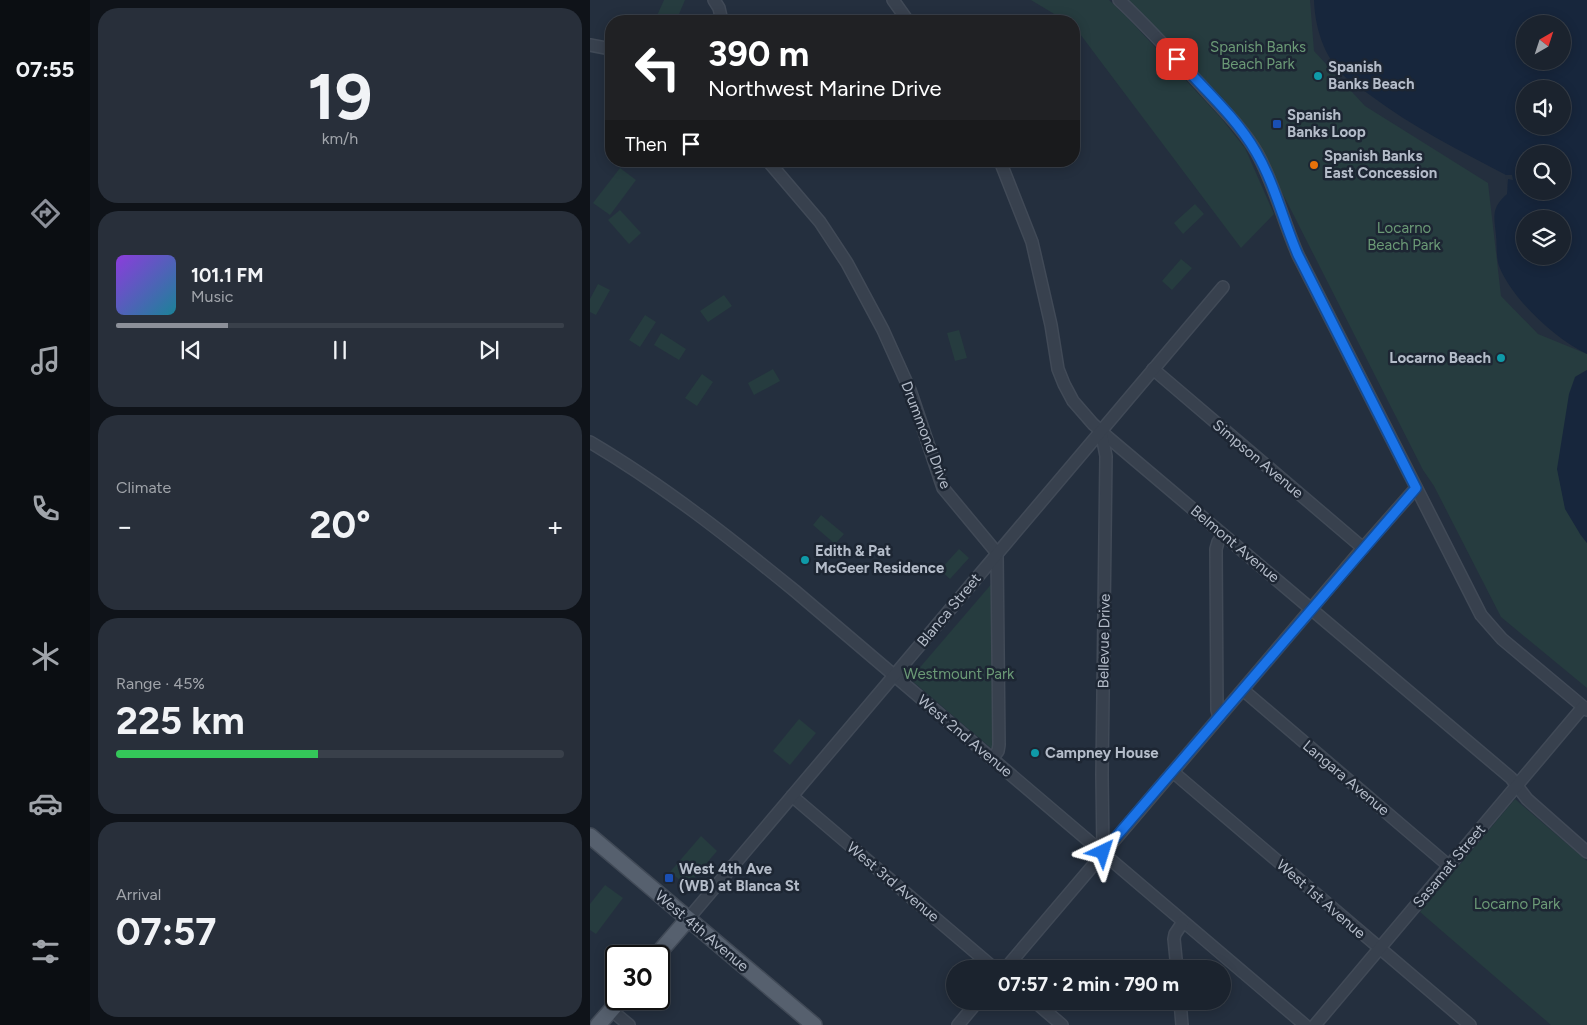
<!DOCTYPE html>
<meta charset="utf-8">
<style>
:root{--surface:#1b232e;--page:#282f3a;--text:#f1f3f6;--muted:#a0a4aa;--line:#39404a;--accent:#8c9099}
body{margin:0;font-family:Figtree,sans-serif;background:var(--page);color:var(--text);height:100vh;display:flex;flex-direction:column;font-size:19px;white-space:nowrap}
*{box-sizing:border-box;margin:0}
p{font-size:16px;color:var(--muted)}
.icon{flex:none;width:28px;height:28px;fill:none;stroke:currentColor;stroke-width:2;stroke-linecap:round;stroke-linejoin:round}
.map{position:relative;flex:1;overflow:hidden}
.side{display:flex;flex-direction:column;gap:8px;padding:8px;background:#0f1319;width:500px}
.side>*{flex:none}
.guide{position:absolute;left:15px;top:15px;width:475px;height:152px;border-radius:20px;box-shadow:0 2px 12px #0003,0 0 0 1px var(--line);background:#202124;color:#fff;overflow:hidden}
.needle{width:32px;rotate:39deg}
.tools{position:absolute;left:926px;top:15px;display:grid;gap:10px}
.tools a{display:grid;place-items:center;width:55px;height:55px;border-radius:50%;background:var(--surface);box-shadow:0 2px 12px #0003,0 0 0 1px var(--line);font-size:25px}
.speed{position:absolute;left:15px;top:945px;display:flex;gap:10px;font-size:25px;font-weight:700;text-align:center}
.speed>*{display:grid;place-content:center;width:65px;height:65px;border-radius:50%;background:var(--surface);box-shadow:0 2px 12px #0003,0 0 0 1px var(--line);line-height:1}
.speed .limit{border:2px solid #111;border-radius:8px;background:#fff;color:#111}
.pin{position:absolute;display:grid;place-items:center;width:42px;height:42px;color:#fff;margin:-21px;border-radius:10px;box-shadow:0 2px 8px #0006}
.me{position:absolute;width:55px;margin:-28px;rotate:41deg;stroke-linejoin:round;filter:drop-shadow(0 0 4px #0008)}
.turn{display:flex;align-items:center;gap:18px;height:105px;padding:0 20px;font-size:22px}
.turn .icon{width:65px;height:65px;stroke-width:2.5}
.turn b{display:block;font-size:35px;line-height:42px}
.then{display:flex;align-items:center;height:48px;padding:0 20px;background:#0003;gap:10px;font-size:19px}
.big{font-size:38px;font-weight:700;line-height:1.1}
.side .tile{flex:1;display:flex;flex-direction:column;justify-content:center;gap:8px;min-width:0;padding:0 18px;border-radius:20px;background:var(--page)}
.side .dial{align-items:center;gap:0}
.dial b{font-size:65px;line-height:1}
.song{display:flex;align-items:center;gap:15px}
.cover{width:60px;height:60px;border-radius:8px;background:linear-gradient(135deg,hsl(270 70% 55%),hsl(190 70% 35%))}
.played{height:5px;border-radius:2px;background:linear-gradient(90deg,var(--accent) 25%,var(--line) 25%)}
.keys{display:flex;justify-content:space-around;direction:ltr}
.heat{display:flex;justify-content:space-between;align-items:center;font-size:28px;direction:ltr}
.charge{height:8px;border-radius:4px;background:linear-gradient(90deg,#34c759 45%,var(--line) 0)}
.trip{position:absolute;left:356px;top:960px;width:285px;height:50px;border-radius:25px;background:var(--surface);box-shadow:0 2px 12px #0003,0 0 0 1px var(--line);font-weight:700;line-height:50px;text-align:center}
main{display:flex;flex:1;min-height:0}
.tab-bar{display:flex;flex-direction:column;width:90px;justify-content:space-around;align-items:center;background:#0b0e12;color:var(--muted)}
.tab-bar .icon{width:35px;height:35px}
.tab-bar .on{color:var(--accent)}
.tab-bar b{font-size:22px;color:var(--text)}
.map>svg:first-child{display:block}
</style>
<main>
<nav class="tab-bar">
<b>07:55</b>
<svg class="icon on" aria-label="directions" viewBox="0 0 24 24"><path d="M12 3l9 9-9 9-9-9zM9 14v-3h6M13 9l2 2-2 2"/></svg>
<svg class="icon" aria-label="music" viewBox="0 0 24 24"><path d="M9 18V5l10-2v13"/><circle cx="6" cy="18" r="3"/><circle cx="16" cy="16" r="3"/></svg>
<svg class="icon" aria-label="phone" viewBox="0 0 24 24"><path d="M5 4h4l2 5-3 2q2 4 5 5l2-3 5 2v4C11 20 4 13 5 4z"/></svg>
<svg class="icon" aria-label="climate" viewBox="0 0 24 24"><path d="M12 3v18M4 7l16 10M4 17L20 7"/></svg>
<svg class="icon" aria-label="car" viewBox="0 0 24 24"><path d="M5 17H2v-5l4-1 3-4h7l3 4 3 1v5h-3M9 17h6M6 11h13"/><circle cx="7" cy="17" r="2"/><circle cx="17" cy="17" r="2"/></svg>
<svg class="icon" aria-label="filters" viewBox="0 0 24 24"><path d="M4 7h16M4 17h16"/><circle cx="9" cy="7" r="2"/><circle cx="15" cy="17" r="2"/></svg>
</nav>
<section class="side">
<div class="tile dial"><b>19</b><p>km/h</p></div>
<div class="tile">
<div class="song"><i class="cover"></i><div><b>101.1 FM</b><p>Music</p></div></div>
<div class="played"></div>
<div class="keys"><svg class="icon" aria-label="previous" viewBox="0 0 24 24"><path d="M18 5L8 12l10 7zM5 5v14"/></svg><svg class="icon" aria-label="pause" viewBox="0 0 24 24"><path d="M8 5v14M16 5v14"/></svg><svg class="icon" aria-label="next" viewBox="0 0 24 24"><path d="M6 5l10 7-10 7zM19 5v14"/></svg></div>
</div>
<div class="tile"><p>Climate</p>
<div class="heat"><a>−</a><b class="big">20°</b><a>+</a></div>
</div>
<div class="tile"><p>Range · 45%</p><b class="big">225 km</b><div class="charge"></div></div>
<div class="tile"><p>Arrival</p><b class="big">07:57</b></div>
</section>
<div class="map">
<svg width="997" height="1025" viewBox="0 0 997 1025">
<rect width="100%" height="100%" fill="#242f3e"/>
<g fill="#263c3f">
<polygon points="74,0 95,0 86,21 69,21 65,20"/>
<polygon points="441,0 519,0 537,17 631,118 655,148 684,214 651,248 484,26 484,21 476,21"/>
<polygon points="535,0 720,0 724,51 775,106 898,183 911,296 948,334 997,354 997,370 985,377 990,534 997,543 997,688 911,617 844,486 833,470 697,202 660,135"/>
<polygon points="30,168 46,180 20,215 3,203"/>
<polygon points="605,204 614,214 593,234 584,223"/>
<polygon points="30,210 51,233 39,244 18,220"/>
<polygon points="591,259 602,268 582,290 572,281"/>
<polygon points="8,284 20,290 6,315 0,312 0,299"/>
<polygon points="134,295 142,306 118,322 110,311"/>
<polygon points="55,315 66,322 50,347 39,340"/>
<polygon points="369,330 377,358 365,361 357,333"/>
<polygon points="71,333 96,349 89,360 64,345"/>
<polygon points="183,369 190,381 164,395 158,383"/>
<polygon points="112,374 123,382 107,406 95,398"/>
<polygon points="231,515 254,534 245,544 223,525"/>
<polygon points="369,549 379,558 360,579 350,570"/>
<polygon points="404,581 402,749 320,679"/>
<polygon points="209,719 226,733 200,765 183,751"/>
<polygon points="925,799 997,861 997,1025 961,1025 830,912"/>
<polygon points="111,836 127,851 97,886 80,872"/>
<polygon points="15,885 33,898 6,934 0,930 0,904"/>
</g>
<g fill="#17263c" fill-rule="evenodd">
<path d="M 724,0 L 997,0 L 997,354 C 965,339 922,299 909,266 C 906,257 907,244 906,235 C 904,216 901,208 917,194 L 918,179 L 923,180 L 922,175 L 916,175 C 869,150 822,127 780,95 C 771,88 760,82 752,74 C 733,54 725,27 724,0 ZM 935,24 L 972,24 L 972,61 L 935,61 ZM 935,89 L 972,89 L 972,126 L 935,126 ZM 935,154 L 972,154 L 972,191 L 935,191 ZM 935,219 L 972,219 L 972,256 L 935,256 Z"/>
<polygon points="997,370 997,543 990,534 975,509 967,469 979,394 985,377"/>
</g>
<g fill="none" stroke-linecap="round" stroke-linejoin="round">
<defs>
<g id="minor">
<polyline points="124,0 129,8 132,21"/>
<polyline points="303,0 318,21"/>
<path d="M 529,0 C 558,27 584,56 611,85 C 630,107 652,127 667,153 C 685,185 693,221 708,255 L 891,615 L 912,639 L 997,710"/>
<polyline points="0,45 21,49"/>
<polyline points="178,161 230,222 257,263 293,330 320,390 353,488 407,553 409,745 408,751 402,759"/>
<polyline points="410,161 442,242 461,325 468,369 474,384 483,401 503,424 520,439 921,778 937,799 997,852"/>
<polyline points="563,369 773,548"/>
<polyline points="511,431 516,456 512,775 513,852"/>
<path d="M 0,442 C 73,485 140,538 205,591 L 715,1025"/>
<polyline points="653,690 859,866"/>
<polyline points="629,717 627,710 626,549 628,542 633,535"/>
<polyline points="583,772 880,1025"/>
<polyline points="202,796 405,969"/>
<polyline points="98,919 633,287"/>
<polyline points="415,969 773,548 826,488"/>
<polyline points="587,969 584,939 585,934 593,922"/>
<polyline points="444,1001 472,1025"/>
<polyline points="590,1001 592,1025"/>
<polyline points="21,1010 39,1025"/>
<polyline points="368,1025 388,1001"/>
<polyline points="725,1025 993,707"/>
</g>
<g id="major">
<polyline points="0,836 224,1025"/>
<polyline points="66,956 98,919"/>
<polyline points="8,1025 31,999"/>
</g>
</defs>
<use href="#minor" stroke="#414a57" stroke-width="14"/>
<use href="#major" stroke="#414a57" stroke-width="18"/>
<use href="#minor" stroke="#38414e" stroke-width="11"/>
<use href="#major" stroke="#56606e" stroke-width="15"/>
</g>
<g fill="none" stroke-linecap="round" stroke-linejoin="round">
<defs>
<path id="route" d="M 513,852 L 826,488 L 708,255 C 693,221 685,184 666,152 C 646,117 614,89 587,59"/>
</defs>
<use href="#route" stroke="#114b97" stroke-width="12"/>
<use href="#route" stroke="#1a73e8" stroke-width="9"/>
</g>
<g fill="#0f9aa8" stroke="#1d2633" stroke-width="2">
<circle cx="728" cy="76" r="5"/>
<circle cx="911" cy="358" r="5"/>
<circle cx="215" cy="560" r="5"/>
<circle cx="445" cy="753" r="5"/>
</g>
<g fill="#1a4fb4" stroke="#1d2633" stroke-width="2">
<rect x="682" y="119" width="10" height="10" rx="2.5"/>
<rect x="74" y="873" width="10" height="10" rx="2.5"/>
</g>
<circle fill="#e8710a" stroke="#1d2633" stroke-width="2" cx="724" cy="165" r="5"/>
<g text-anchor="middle" stroke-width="5" stroke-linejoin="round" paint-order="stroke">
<g font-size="15" fill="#6b9a76" stroke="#1d2633">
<text x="668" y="52">Spanish Banks<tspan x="668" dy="17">Beach Park</tspan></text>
<text x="814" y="233">Locarno<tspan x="814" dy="17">Beach Park</tspan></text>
<text x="369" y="679">Westmount Park</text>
<text x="927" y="909">Locarno Park</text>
</g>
<g font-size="15" font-weight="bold" fill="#b4bcc9" stroke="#1d2633" text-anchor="start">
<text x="738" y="72">Spanish<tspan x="738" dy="17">Banks Beach</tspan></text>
<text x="697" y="120">Spanish<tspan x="697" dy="17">Banks Loop</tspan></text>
<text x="734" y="161">Spanish Banks<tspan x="734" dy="17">East Concession</tspan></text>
<text x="901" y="363" text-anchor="end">Locarno Beach</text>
<text x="225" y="556">Edith &amp; Pat<tspan x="225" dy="17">McGeer Residence</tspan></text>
<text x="455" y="758">Campney House</text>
<text x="89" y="874">West 4th Ave<tspan x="89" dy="17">(WB) at Blanca St</tspan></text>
</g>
<g font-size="15" fill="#b4bcc9" stroke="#1d2633">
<text transform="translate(336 435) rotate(69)" y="5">Drummond Drive</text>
<text transform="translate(668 459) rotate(40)" y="5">Simpson Avenue</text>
<text transform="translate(645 544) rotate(40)" y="5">Belmont Avenue</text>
<text transform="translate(359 610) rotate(-50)" y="5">Blanca Street</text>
<text transform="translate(514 641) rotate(-89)" y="5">Bellevue Drive</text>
<text transform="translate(375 736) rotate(40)" y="5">West 2nd Avenue</text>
<text transform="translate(756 778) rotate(40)" y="5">Langara Avenue</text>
<text transform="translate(859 866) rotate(-50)" y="5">Sasamat Street</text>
<text transform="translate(303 882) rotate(40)" y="5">West 3rd Avenue</text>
<text transform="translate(731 899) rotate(41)" y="5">West 1st Avenue</text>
<text transform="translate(112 931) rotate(40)" y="5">West 4th Avenue</text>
</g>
</g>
</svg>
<div class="tools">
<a><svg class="needle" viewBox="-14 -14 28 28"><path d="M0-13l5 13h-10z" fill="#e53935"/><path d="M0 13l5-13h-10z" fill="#a0a4aa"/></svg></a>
<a><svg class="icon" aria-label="sound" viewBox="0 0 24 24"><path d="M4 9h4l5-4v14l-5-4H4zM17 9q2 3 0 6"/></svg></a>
<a><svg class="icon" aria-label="search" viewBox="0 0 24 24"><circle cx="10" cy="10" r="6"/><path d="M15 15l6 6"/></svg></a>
<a><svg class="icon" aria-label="layers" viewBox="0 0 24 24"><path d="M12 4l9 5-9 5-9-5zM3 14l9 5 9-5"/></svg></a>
</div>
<div class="speed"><div class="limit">30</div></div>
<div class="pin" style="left:587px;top:59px;background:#d93025"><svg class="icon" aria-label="arrive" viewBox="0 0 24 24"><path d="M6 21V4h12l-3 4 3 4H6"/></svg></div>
<svg class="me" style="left:513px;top:852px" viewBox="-20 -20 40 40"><path d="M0-17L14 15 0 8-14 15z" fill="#1a73e8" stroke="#fff" stroke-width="4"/></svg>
<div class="trip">07:57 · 2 min · 790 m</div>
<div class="guide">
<div class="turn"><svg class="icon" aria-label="left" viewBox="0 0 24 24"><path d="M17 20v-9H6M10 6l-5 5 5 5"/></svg><div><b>390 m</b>Northwest Marine Drive</div></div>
<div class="then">Then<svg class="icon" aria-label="arrive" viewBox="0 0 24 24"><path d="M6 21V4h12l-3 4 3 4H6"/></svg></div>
</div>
</div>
</main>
